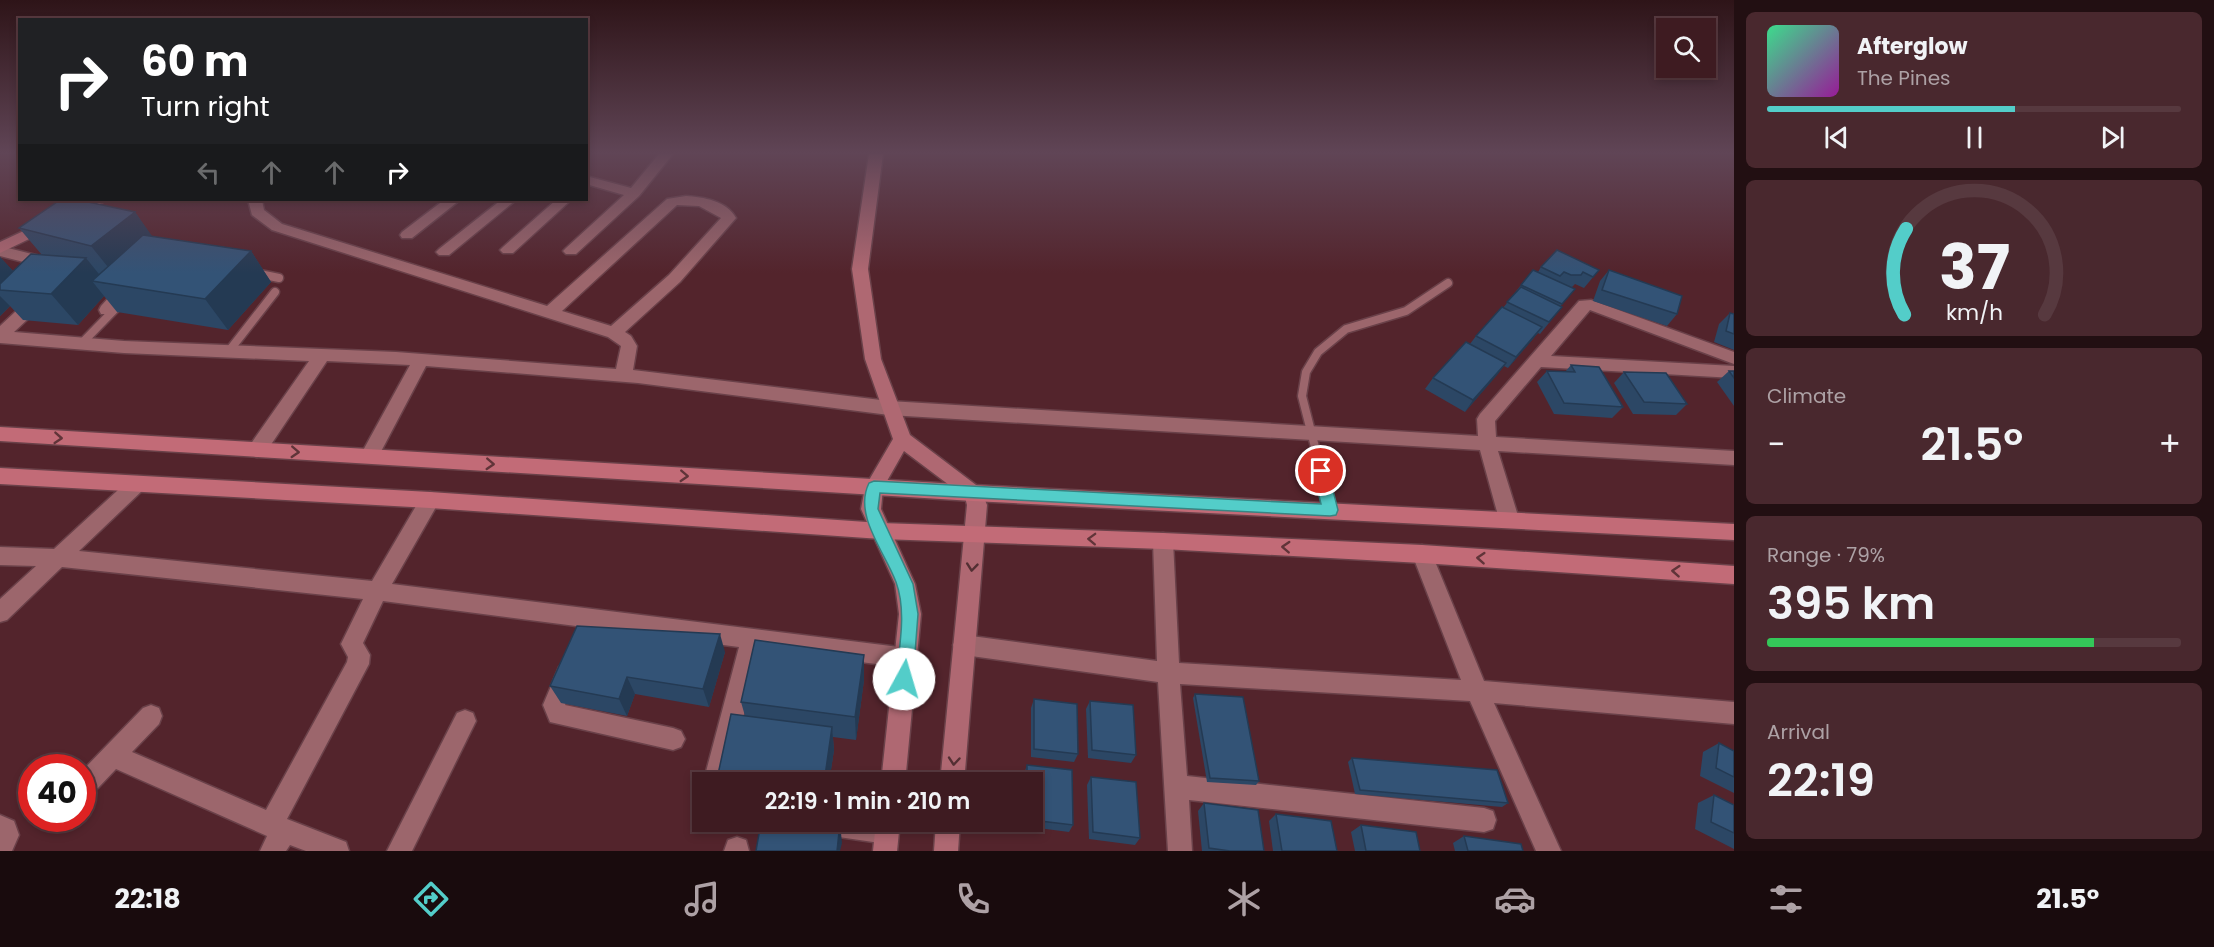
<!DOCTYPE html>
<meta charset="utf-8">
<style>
:root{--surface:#3e1b21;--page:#49282e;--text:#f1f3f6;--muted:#ada1a5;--line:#57393f;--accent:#53cdc9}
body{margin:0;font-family:Poppins,sans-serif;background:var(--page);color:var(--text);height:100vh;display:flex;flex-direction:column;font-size:22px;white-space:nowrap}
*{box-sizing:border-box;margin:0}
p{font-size:20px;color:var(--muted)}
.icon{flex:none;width:33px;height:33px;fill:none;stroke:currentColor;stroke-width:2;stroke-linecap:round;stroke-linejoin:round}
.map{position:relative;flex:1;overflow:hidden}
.sheet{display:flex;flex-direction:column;gap:12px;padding:12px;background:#220f12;width:480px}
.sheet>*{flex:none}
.guide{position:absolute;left:18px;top:18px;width:570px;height:183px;border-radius:0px;box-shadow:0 3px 9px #0003,0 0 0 2px var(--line);background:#202124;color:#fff;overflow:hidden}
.controls{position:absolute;left:1656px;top:18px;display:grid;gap:12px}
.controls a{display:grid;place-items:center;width:60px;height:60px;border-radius:0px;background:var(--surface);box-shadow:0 3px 9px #0003,0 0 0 2px var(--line);font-size:30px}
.speed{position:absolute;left:18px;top:754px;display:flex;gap:12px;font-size:30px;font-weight:700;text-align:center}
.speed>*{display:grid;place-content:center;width:78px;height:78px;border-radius:50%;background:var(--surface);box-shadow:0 3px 9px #0003,0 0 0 2px var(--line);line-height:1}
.speed .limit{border:9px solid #d22;background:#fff;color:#111}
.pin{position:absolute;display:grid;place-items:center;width:51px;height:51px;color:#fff;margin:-26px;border:3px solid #fff;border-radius:50%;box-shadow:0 2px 6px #0007}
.me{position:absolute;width:66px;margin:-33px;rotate:6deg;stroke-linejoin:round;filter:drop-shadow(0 0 4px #0008)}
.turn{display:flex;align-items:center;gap:21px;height:126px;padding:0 24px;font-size:27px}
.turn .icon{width:78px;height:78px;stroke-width:2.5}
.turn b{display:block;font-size:42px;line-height:51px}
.lanes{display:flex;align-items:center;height:57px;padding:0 24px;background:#0003;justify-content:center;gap:30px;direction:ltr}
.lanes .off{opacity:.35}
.big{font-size:45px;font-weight:600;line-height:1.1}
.sheet .widget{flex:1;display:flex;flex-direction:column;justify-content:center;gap:9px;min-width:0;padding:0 21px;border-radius:9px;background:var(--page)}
.sheet .dial{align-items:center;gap:0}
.dial svg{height:156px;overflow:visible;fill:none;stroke:var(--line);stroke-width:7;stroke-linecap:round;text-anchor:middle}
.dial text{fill:var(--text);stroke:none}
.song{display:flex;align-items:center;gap:18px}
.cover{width:72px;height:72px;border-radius:9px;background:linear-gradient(135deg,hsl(150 70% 55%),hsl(300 70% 35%))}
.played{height:6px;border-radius:3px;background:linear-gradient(90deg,var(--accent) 60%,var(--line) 60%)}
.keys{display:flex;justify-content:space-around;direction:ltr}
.heat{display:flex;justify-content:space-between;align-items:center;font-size:33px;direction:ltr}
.charge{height:9px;border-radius:4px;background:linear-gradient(90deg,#34c759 79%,var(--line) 0)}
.trip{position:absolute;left:692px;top:772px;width:351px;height:60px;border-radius:0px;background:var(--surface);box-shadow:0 3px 9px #0003,0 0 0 2px var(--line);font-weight:600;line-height:60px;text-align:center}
.menu{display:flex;height:96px;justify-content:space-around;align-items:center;background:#190b0d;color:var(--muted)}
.menu .icon{width:42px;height:42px}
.menu .selected{color:var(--accent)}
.menu b{font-size:27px;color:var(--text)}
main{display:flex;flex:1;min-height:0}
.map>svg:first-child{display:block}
</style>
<main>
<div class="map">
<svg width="1734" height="851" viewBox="0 0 1734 851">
<rect width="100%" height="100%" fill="#53242c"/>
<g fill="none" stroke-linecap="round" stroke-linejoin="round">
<defs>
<g id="lane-far1">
<polyline points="255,273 279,278"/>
<polyline points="81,344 118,306"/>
<polyline points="229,351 275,292"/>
<polyline points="1316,451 1302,396 1306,372 1318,352 1346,329 1406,311 1448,283"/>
</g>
<polyline id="lane" points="1315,450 1330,510"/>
<g id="street">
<polygon points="659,154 673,154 639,196 576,254 566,254 563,251 566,248 624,195 586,184 586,176 631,188"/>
<path d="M 686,196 C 703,197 727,201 736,218 L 680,282 L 625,332 L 631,336 L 637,346 L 633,370 L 889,401 L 1478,436 L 1477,419 L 1480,414 L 1579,301 L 1591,300 L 1734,352 L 1734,364 L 1590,310 L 1551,356 L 1734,366 L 1734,378 L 1541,367 L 1495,421 L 1496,437 L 1734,451 L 1734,465 L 1498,451 L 1519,519 L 1516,525 L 1509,527 L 1502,525 L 1499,519 L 1480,450 L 889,415 L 638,383 L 426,366 L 376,461 L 369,463 L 362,461 L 360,456 L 410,365 L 327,361 L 264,455 L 257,457 L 250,455 L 248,450 L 250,445 L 309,361 L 124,353 L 0,343 L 0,326 L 31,297 L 43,297 L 45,301 L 43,305 L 14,332 L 124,341 L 396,352 L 616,369 L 621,346 L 608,337 L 272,230 L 252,215 L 248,200 L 262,200 L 264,210 L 282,224 L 547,306 L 667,199 ZM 677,205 L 699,206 L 721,218 L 669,275 L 611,326 L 562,311 Z"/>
<polygon points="444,200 460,200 412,238 402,238 400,235 402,232"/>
<polygon points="501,200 516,200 449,255 439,255 436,252 439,249"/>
<polygon points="556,200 571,200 513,253 503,253 500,250 503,247"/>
<polygon points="0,246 56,260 59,264 51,269 0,256"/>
<polygon points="127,283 133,284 135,288 133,292 113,314 101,314 99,310 101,306 121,284"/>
<polygon points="137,476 144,479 146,484 144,489 79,551 372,581 423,494 430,492 437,494 440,500 392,584 907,648 915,651 918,658 915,665 907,668 760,649 727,783 703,783 739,647 383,601 363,643 370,655 369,664 287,819 346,842 349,851 306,851 290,845 286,851 260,851 267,836 116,769 98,788 90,792 82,789 82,771 143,708 151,705 159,708 162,716 159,724 132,752 266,810 347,662 348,657 341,644 363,599 62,567 7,620 0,622 0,599 36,566 0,565 0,547 54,549 130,479"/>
<polygon points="1163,533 1170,535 1173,541 1179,663 1461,680 1412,554 1415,548 1422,545 1429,548 1432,554 1484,681 1734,702 1734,724 1494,703 1561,851 1536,851 1470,701 1180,684 1187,776 1484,808 1493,811 1496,820 1493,829 1484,832 1189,800 1192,851 1168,851 1158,682 964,655 956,652 953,645 956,638 964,635 1157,661 1153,541 1156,535"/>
<polygon points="567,664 575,667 578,674 565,705 673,728 681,731 685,739 681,747 673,750 550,722 543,705 559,667"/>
<polygon points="465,710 473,713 476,721 412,851 387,851 457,713"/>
<polygon points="0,815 14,821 19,835 12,851 0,851"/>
<polygon points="806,822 892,822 896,823 899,832 896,841 887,844 818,834 809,831"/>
<polygon points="737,837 746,840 749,851 724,851 728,840"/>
</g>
<g id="secondary">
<polygon points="869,154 883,154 868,269 881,359 910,435 980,488 987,505 964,783 940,783 967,505 965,497 904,451 883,488 881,509 915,584 921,614 905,783 881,783 899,614 895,584 861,509 865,487 893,439 865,359 852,269"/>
<polygon points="89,200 107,200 76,216 66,216 64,213 66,210"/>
<polygon points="47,220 52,222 54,225 52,228 0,253 0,242"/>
<polygon points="876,822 900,822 897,851 873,851"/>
<polygon points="936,822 960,822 958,851 934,851"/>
</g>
<g id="primary">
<polygon points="0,427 973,485 1734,524 1734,540 973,501 0,441"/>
<polygon points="0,468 430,492 881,523 1163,533 1422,545 1734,566 1734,584 1422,563 1163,549 881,539 430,508 0,484"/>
</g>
</defs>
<use href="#lane-far1" stroke="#6a4149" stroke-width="11"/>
<use href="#lane" stroke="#6a4149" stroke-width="14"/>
<use href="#street" stroke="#6a4149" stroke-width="3"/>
<use href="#secondary" stroke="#6a4149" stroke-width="3"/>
<use href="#primary" stroke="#6a4149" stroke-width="3"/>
<use href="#lane-far1" stroke="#9c666c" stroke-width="8"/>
<use href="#lane" stroke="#9c666c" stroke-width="10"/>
<use href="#street" fill="#9c666c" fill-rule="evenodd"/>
<use href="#secondary" fill="#af6872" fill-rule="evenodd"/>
<use href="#primary" fill="#c26b77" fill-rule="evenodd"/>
</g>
<g fill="#2c4765">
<polygon points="135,212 152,237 251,251 271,282 228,330 117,312 104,296 78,325 23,320 10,306 0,316 0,257 13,271 42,255 19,228"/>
<polygon points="1541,267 1599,270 1584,288 1575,284 1572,287 1570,287 1561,306 1562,307 1553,318 1540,334 1538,333 1508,368 1504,366 1465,412 1425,389 1433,378 1470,344 1476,336 1503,308 1521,285 1538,272"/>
<polygon points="1609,270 1677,314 1667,326 1593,301 1600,281"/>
<polygon points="1730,313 1734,314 1734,350 1714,342 1719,324"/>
<polygon points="1571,365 1623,407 1612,418 1554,414 1537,382 1547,371 1565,372"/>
<polygon points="1729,371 1734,371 1734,406 1717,382"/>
<polygon points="1624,372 1687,404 1676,415 1633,414 1614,383"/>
<polygon points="725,652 709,707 635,694 627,716 561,703 550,686"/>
<polygon points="864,680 856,740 833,737 834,750 829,783 718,783 717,779 745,716 741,702"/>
<polygon points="1195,694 1259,781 1256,785 1207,782 1193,698"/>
<polygon points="1034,699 1078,754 1074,762 1031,757 1031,708"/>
<polygon points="1090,701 1136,755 1131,763 1088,758 1086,709"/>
<polygon points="1719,743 1734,751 1734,793 1700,776 1703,752"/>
<polygon points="1352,758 1508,803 1502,807 1355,794 1348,762"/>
<polygon points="1027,765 1073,825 1069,832 1023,826 1023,822 1032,822 1032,783 1024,783 1024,774"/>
<polygon points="1091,777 1140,838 1135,845 1089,839 1087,785"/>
<polygon points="1714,795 1734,805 1734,849 1695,829 1698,803"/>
<polygon points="1204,803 1264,851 1202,851 1198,811"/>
<polygon points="1276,814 1337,851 1273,851 1269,821"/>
<polygon points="1361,825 1420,851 1355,851 1351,832"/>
<polygon points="1464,836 1523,851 1455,851 1453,843"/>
</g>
<g fill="#243a53">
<polygon points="135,212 157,243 116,277 91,246"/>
<polygon points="251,251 271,282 228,330 205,299"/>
<polygon points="0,257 28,287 0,290"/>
<polygon points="86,258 107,284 92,281 104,296 78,325 51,294"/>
<polygon points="0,296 10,306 0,316"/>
<polygon points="1542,327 1533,339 1508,368 1516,357"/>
<polygon points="1506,363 1498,374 1465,412 1473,400"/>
<polygon points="720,634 725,652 709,707 703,689"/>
<polygon points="864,655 864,680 856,740 855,717"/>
<polygon points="627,677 635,694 627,716 619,699"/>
<polygon points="832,727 834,750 829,783 824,783"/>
<polygon points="840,823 842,843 840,851 837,851"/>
</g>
<g fill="#335376" stroke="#243a53" stroke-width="1.5">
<polygon points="60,200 79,200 135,212 91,246 19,228"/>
<polygon points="143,235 251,251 205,299 92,281"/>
<polygon points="1557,250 1599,270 1593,277 1583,272 1581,275 1571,275 1564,272 1560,276 1541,267"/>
<polygon points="31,254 86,258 51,294 0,290 0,284"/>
<polygon points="1533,270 1575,289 1562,304 1521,285"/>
<polygon points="1609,270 1682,296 1677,314 1602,290"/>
<polygon points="1521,287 1562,307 1549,322 1507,302"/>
<polygon points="1502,307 1542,327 1516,357 1476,336"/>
<polygon points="1730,313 1734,314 1734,334 1726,331"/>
<polygon points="1466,342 1506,363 1473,400 1433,378"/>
<polygon points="1571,365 1599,367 1623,407 1564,403 1547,371 1575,372"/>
<polygon points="1729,371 1734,371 1734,378"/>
<polygon points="1624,372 1666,373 1687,404 1644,402"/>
<polygon points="577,626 720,634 703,689 627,677 619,699 550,686"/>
<polygon points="755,640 864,655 855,717 741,702"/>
<polygon points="1195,694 1243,697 1259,781 1210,778"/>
<polygon points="1034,699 1077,704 1078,754 1034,749"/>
<polygon points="1090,701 1133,705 1136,755 1092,750"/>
<polygon points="731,714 832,727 824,783 743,783 717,779"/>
<polygon points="1719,743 1734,751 1734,777 1716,768"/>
<polygon points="1352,758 1497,770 1508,803 1360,790"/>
<polygon points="1027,765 1072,770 1073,825 1032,820 1032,783 1027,783"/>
<polygon points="1091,777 1136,782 1140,838 1093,832"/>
<polygon points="1714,795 1734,805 1734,833 1711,822"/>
<polygon points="1204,803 1258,810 1264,851 1230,851 1209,848"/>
<polygon points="1276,814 1331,821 1337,851 1282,851"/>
<polygon points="761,822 830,822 840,823 837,851 756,851"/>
<polygon points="1361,825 1416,832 1420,851 1366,851"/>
<polygon points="1464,836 1521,844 1523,851 1468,851"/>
</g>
<defs><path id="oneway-chevron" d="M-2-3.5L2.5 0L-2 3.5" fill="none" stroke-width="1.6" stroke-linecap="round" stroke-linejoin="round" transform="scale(1.5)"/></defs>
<g stroke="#603439">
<use href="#oneway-chevron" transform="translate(58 438) rotate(4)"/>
<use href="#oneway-chevron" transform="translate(295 452) rotate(3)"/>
<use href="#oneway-chevron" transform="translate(490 464) rotate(3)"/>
<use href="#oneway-chevron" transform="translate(684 476) rotate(3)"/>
<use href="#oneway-chevron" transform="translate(1092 539) rotate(-178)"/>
<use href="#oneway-chevron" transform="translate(1286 547) rotate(-177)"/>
<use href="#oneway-chevron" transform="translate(1481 558) rotate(-176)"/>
<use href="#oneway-chevron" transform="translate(1676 571) rotate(-176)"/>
</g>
<g stroke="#532f33">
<use href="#oneway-chevron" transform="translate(972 567) rotate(96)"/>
<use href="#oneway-chevron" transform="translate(954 761) rotate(95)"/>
</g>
<linearGradient id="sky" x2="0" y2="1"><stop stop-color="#2e1418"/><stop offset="0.56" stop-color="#604556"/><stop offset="1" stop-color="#604556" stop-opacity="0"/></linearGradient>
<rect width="1734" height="273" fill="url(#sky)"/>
<path fill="#53cdc9" stroke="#368583" stroke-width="1.5" d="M 1321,466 L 1326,467 L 1328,471 L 1338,510 L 1336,515 L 1330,516 L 880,493 L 878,509 L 913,584 L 918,614 L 913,679 L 910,684 L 904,686 L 899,684 L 896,679 C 899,648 907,612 896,582 C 885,552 853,515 869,483 L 874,481 L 1321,504 L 1313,471 L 1316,467 Z"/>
</svg>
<div class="controls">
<a><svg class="icon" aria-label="search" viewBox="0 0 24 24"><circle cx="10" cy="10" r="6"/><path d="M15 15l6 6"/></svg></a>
</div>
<div class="speed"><div class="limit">40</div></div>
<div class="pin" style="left:1321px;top:471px;background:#d93025"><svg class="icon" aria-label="arrive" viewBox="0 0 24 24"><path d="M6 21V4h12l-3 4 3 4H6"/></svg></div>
<svg class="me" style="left:904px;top:679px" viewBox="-20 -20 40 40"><circle r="19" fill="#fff"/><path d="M0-13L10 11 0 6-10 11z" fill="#53cdc9"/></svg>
<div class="trip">22:19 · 1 min · 210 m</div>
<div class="guide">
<div class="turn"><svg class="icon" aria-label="right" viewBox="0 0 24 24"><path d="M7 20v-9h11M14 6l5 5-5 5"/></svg><div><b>60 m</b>Turn right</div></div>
<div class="lanes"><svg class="icon off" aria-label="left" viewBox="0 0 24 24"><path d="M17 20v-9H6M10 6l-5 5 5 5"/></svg><svg class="icon off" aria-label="ahead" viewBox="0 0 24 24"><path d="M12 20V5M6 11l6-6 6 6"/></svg><svg class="icon off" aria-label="ahead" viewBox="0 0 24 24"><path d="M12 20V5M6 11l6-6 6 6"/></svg><svg class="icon" aria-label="right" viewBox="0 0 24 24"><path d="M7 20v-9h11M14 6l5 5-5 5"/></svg></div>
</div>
</div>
<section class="sheet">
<div class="widget">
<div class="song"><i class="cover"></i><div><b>Afterglow</b><p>The Pines</p></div></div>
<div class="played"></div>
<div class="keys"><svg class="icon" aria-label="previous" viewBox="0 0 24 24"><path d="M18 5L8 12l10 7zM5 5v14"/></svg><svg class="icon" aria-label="pause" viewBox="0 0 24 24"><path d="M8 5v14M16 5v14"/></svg><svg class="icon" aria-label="next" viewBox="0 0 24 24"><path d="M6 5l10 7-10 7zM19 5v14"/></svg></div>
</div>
<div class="widget dial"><svg viewBox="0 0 100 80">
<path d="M14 69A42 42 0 1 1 86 69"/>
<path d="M14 69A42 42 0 0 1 15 25" stroke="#53cdc9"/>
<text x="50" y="56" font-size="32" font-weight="700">37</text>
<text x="50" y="72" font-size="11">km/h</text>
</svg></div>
<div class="widget"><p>Climate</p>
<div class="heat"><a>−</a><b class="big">21.5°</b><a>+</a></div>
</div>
<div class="widget"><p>Range · 79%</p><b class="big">395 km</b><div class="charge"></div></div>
<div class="widget"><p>Arrival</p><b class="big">22:19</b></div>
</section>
</main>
<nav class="menu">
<b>22:18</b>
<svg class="icon selected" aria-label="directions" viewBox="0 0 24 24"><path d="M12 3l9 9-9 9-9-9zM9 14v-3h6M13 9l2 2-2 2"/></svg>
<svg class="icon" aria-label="music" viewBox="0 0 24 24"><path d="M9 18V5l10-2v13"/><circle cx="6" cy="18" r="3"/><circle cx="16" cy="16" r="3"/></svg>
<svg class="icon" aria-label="phone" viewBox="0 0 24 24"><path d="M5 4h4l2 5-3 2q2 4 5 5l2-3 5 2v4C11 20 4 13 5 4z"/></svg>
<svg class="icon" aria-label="climate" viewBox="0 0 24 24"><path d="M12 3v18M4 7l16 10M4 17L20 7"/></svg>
<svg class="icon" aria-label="car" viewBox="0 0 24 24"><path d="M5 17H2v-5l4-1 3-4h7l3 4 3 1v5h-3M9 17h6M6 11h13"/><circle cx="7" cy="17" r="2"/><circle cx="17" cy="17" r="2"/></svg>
<svg class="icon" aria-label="filters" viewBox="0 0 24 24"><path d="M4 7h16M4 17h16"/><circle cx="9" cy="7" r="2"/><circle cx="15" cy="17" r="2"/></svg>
<b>21.5°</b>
</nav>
